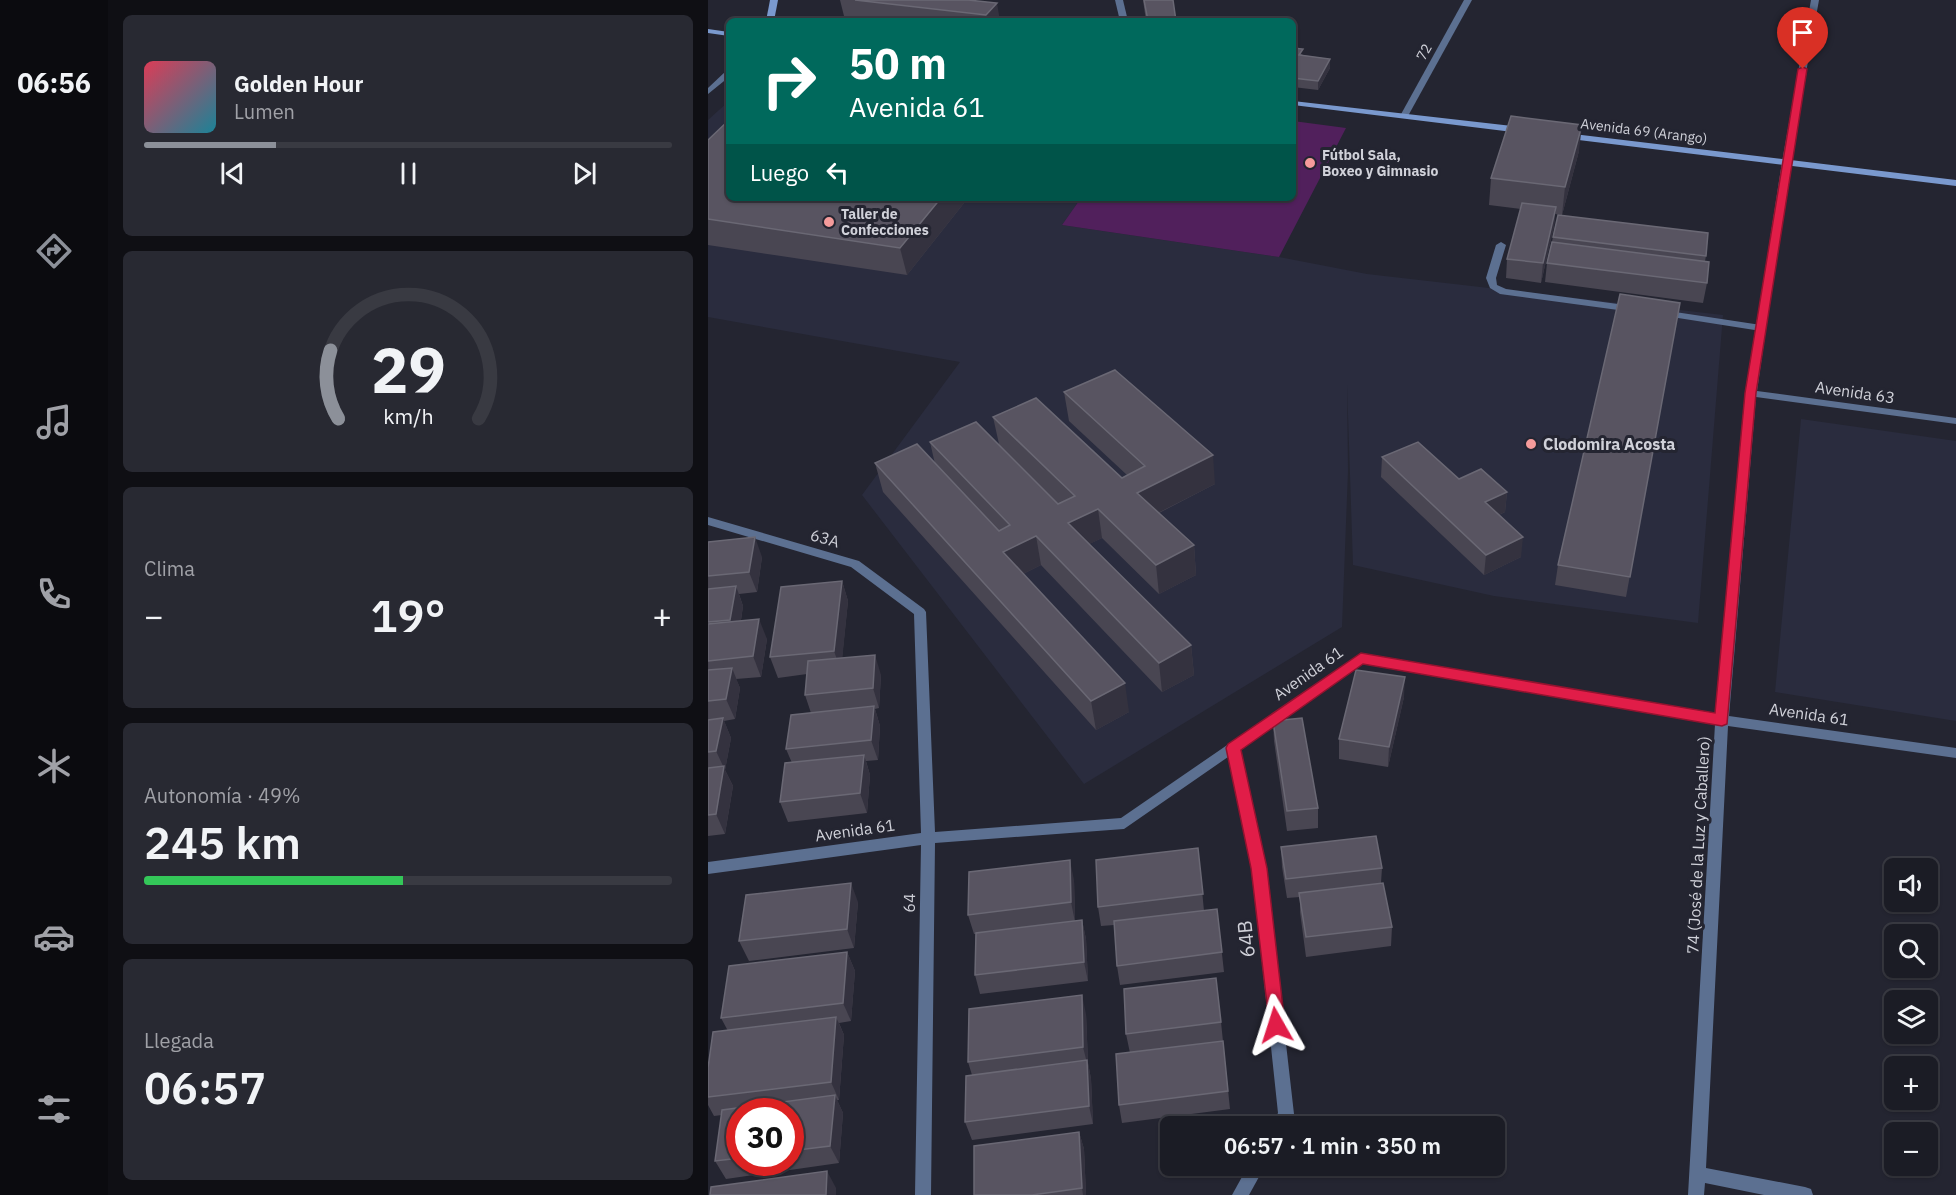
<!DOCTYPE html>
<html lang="es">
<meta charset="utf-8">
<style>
:root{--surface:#1b1c25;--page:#282932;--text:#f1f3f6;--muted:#a0a1a7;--line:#393a42;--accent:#8c9099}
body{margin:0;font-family:"IBM Plex Sans",sans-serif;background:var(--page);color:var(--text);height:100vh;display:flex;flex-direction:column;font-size:22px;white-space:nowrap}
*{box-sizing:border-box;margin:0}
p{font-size:20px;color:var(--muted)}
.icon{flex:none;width:33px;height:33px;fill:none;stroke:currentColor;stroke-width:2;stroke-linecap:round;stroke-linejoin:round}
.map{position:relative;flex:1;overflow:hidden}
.drawer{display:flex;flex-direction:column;gap:15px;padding:15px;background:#0f0f14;width:600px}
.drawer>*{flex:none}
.top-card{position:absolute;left:18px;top:18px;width:570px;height:183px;border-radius:9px;box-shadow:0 2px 4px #0004,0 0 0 2px var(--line);background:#00695c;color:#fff;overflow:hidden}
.tools{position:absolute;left:1176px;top:858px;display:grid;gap:12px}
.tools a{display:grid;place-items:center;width:54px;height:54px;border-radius:9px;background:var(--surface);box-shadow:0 2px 4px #0004,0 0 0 2px var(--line);font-size:30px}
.speed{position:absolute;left:18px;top:1098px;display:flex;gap:12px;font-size:30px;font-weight:700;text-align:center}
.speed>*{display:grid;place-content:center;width:78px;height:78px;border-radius:50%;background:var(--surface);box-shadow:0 2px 4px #0004,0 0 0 2px var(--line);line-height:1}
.speed .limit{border:9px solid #d22;background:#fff;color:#111}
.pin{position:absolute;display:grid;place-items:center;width:51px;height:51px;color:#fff;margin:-62px -26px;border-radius:50% 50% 50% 0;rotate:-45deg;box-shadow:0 0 6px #0007}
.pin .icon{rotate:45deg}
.me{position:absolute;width:66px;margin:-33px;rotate:354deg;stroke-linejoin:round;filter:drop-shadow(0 0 4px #0008)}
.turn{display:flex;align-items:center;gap:21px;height:126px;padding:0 24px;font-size:27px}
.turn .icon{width:78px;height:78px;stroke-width:2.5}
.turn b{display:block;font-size:42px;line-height:51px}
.then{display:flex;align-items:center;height:57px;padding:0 24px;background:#0003;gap:12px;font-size:22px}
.big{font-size:45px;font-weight:600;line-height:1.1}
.drawer .tile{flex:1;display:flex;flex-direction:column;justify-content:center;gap:9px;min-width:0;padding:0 21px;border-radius:9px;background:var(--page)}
.drawer .dial{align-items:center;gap:0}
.dial svg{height:156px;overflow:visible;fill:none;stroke:var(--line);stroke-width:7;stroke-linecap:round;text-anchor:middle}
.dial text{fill:var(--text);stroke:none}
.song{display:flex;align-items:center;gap:18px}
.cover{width:72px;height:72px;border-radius:9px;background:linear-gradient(135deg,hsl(350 70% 55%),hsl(190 70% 35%))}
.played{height:6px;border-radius:3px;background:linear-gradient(90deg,var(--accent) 25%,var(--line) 25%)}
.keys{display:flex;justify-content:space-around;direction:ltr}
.heat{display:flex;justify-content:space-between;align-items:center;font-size:33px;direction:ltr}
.charge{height:9px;border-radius:4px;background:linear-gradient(90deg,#34c759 49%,var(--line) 0)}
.trip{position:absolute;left:452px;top:1116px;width:345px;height:60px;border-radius:9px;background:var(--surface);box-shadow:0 2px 4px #0004,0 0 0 2px var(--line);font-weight:600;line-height:60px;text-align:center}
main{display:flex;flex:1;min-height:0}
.menu{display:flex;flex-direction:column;width:108px;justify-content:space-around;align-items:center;background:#0b0b0f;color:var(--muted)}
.menu .icon{width:42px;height:42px}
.menu .selected{color:var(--accent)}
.menu b{font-size:27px;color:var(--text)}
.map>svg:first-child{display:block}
</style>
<main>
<nav class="menu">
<b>06:56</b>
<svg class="icon selected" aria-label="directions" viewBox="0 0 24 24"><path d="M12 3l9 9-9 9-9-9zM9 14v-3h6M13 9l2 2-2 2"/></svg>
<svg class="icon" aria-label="music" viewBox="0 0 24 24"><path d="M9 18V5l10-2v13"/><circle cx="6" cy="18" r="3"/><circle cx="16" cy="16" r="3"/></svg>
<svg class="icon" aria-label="phone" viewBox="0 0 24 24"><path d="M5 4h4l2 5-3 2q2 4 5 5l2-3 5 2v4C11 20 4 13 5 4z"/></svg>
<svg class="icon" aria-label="climate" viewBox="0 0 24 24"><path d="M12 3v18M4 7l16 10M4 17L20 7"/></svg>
<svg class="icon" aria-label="car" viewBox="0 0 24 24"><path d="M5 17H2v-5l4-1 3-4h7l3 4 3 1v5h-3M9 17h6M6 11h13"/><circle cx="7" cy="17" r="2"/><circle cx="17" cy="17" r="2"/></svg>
<svg class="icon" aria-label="filters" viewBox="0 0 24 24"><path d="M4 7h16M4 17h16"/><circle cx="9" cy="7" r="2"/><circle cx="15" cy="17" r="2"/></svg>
</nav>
<section class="drawer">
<div class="tile">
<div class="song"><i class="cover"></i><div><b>Golden Hour</b><p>Lumen</p></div></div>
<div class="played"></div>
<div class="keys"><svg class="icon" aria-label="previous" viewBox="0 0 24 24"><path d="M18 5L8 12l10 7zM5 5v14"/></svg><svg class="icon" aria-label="pause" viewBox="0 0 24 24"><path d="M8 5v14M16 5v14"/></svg><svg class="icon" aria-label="next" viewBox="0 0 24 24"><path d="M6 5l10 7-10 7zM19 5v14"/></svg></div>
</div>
<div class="tile dial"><svg viewBox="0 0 100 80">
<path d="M14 69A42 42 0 1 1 86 69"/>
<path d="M14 69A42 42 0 0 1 10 34" stroke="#8c9099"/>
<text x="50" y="56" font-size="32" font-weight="700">29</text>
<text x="50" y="72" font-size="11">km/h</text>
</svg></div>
<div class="tile"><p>Clima</p>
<div class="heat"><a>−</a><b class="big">19°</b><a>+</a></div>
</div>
<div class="tile"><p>Autonomía · 49%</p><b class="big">245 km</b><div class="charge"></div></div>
<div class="tile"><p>Llegada</p><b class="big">06:57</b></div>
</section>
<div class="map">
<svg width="1248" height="1195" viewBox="0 0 1248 1195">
<rect width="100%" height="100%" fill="#242531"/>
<g fill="#2a2c3e">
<polygon points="21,101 21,198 373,198 354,225 571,257 659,274 1015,315 990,623 786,596 645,565 639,384 640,471 634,627 376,784 154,495 252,362 0,317 0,120"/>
<polygon points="1093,419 1248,441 1248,721 1067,692"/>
</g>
<polygon fill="#51205c" points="585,121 638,128 571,257 354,225 373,198 585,198"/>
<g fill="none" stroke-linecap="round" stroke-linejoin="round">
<g fill="#5c7091" fill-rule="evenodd">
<polygon points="793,242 798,245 788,278 789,285 798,289 925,306 930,309 925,312 792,294 782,288 778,278 788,245"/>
<polygon points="954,310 1053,325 1058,328 1053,331 951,315 951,311"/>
</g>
<g fill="#5c7091" fill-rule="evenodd">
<polygon points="407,0 415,0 420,21 412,21"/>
<polygon points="756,0 764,0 700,116 693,118 692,116"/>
<polygon points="1103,0 1111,0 1082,162 1049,391 1248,418 1248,424 1048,397 1021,716 1248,748 1248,758 1020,726 998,1168 1097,1187 1103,1189 1105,1195 1056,1195 997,1183 996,1195 980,1195 1007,724 655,663 532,749 558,868 586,1114 579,1126 563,1126 570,1113 544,868 520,757 416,829 227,843 223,1195 207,1195 213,845 0,874 0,862 213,833 206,614 143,567 0,525 0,517 151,561 216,609 218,612 227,832 413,818 653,653 1008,714 1038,393 1074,162"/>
<polygon points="18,71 21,71 21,77 0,94 0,88"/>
<polygon points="540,1166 557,1166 541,1195 524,1195"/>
</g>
<g fill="#7a99ce" fill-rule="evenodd">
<polygon points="62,0 70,0 66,21 58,21"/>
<polygon points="0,29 21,32 21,36 0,33"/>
<polygon points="585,101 813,127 817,130 813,133 585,105"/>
<polygon points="857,133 1248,180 1248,186 854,138 854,134"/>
</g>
</g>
<g fill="#494652" fill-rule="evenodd">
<polygon points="132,0 260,0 292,21 183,21 136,16"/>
<polygon points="435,0 465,0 468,21 438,21"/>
<polygon points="585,48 595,55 622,59 622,68 610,90 585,87"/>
<polygon points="0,140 260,198 199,275 0,245"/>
<polygon points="871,151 854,215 847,214 846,226 833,283 798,278 799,259 813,209 781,205 783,178"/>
<polygon points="845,237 998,256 997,261 999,283 995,303 837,282 839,263"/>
<polygon points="972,303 918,597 847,585 850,565"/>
<polygon points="356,392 507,484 451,513 486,545 488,575 451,594 394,538 381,544 483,645 486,675 454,692 333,565 315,574 421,712 388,730 175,492 167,463 227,464 222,442 291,444 285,417 414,478 419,475 361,421"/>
<polygon points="674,457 799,492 797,512 791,515 813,557 776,575 673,477"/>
<polygon points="0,542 54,557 49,592 31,594 35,606 33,620 59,639 53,677 28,679 32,688 27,719 16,721 23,738 17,770 25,786 17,834 0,836"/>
<polygon points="134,581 140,601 134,658 173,675 171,708 167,709 172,726 170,760 158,761 162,775 159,813 80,822 72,802 84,763 78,749 103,713 97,695 99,674 70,678 62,657"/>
<polygon points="696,697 680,767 631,759 631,739"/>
<polygon points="565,721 610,808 610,828 579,831 566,741"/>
<polygon points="573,847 674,868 673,883 684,927 683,946 598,957 592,912 592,897 579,898 574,867"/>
<polygon points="490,848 496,911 509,909 516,972 412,985 409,966 406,925 393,926 390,907"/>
<polygon points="366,880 367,921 374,920 378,939 380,981 272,994 267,975 268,934 266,934 260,915"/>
<polygon points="150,902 146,948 41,961 31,941"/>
<path d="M 139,952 L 147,971 L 143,1021 L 131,1023 L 136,1035 L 131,1100 L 129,1100 L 135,1113 L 131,1163 L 18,1179 L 7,1161 L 14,1115 L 6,1116 L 0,1105 L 0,1068 L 20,1031 L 13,1018 ZM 32,1112 L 82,1112 L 82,1162 L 32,1162 Z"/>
<polygon points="378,1014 380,1063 383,1079 385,1124 264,1140 257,1122 264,1075 260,1062"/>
<polygon points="513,1022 522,1109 414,1123 411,1105 422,1053 418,1034"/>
<polygon points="371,1132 376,1149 378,1195 266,1195"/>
</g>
<g fill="#34323f">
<polygon points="289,3 292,21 279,21 278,15"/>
<polygon points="622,59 622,68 610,90 610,81"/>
<polygon points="874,125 871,151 854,215 857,187"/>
<polygon points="233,198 260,198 199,275 192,248"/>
<polygon points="848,207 846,226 833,283 835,263"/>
<polygon points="505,455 507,484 432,522 429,493"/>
<polygon points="799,492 797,512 775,522 777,502"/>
<polygon points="390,509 394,538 365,552 360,523"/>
<polygon points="328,536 333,565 301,581 295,552"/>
<polygon points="47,537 54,557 49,592 41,572"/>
<polygon points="815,537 813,557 776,575 778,555"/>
<polygon points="486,545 488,575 451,594 448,565"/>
<polygon points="134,581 140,601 133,671 126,651"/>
<polygon points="28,586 35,606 30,640 22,620"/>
<polygon points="51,619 59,639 53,677 45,656"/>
<polygon points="483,645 486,675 454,692 451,663"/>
<polygon points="167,655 173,675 171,708 165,688"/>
<polygon points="24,668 32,688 27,719 18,699"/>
<polygon points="697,677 696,697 680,767 681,747"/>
<polygon points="417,683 421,712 388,730 383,701"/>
<polygon points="166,706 172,726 170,760 163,740"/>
<polygon points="15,718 23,738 17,770 25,786 17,834 8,814 16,768 8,751"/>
<polygon points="156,755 162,775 159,813 152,793"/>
<polygon points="362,860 366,880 367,922 363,902"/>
<polygon points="143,883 150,902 146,948 139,929"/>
<polygon points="374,920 378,939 380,981 376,962"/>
<polygon points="139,952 147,971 143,1021 135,1003"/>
<polygon points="374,995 378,1014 380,1063 383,1079 385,1124 381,1106 379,1063 375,1047"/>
<polygon points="128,1017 136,1035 131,1100 123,1082"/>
<polygon points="127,1095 135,1113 131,1163 122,1146"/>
<polygon points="371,1132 376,1149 378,1195 375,1195 374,1188"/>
<polygon points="119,1171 128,1188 128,1195 118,1195"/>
</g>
<g fill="#585461" stroke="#6a6874" stroke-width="1.5">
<polygon points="147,0 260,0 289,3 278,15"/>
<polygon points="436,0 465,0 468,21 440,21"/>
<polygon points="524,17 563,21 521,21"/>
<polygon points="585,48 595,49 591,55 622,59 610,81 585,78"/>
<polygon points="803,116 874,125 857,187 783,178"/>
<polygon points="21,120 21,198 233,198 192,248 0,219 0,140"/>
<polygon points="814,203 848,207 835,263 799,259"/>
<polygon points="850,215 1000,233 998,256 845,237"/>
<polygon points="844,242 1001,262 999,283 839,263"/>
<polygon points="912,294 972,303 922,577 850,565"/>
<polygon points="407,370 505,455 429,493 486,545 448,565 390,509 360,523 483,645 451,663 328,536 295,552 417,683 383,701 167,463 209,444 291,531 302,525 222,442 268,422 350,504 367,496 285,417 328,398 414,478 437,466 356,392"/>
<polygon points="710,442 751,479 773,469 799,492 777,502 815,537 778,555 674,457"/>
<polygon points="47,537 41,572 0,576 0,542"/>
<polygon points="134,581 126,651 62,657 73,587"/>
<polygon points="28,586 22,620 0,622 0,589"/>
<polygon points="51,619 45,656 0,661 0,624"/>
<polygon points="167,655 165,688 97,695 100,661"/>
<polygon points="24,668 18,699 0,701 0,670"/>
<polygon points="648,670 697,677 681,747 631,739"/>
<polygon points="166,706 163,740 78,749 83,715"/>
<polygon points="15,718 8,751 0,752 0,720"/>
<polygon points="594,718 610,808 579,811 565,721"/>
<polygon points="156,755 152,793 72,802 77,763"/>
<polygon points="16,766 8,814 0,815 0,768"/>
<polygon points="668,836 674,868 578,879 573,847"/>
<polygon points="490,848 495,894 390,907 388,860"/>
<polygon points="362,860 363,902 260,915 261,872"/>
<polygon points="143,883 139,929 31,941 38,895"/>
<polygon points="675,883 684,927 598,937 591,893"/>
<polygon points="509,909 514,952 409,966 406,921"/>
<polygon points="374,920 376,962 267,975 268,933"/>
<polygon points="139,952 135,1003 13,1018 21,966"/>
<polygon points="508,978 513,1022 418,1034 416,989"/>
<polygon points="374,995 375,1047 260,1062 261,1009"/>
<polygon points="128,1017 123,1082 0,1097 0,1068 5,1032"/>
<polygon points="515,1041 520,1091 411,1105 408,1054"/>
<polygon points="379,1060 381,1106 257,1122 258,1076"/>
<polygon points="127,1095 122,1146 82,1151 82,1112 32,1112 32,1158 7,1161 14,1110"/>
<polygon points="371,1132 374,1188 324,1195 266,1195 266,1146"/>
<polygon points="119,1171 118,1195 2,1195 3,1187"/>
</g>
<polygon fill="#e11d48" stroke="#92132f" stroke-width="1.5" points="1095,67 1099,69 1048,393 1019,724 1014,726 655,664 533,750 559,868 577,1025 574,1030 568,1033 562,1030 543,868 518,748 520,744 653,653 1007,713 1037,393 1090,69"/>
<g fill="#f59b9b" stroke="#242531" stroke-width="2">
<circle cx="602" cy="163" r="6"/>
<circle cx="121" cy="222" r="6"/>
<circle cx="823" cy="444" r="6"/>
</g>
<g text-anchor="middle" stroke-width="6" stroke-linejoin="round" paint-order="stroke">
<g font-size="14" fill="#d0d1d9" stroke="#242531">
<text transform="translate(716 52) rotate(-61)" y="5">72</text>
<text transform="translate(936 131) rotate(7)" y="5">Avenida 69 (Arango)</text>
</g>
<g font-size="14" font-weight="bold" fill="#d0d1d9" stroke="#242531" text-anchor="start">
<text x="614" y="160">Fútbol Sala,<tspan x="614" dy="16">Boxeo y Gimnasio</tspan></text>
<text x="133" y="219">Taller de<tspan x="133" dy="16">Confecciones</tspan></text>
</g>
<g font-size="16" fill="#d0d1d9" stroke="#242531">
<text transform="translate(1147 392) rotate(8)" y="6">Avenida 63</text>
<text transform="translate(117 538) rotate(16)" y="6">63A</text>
<text transform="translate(600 673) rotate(-35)" y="6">Avenida 61</text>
<text transform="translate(1101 714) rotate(8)" y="6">Avenida 61</text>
<text transform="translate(147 830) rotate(-8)" y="6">Avenida 61</text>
<text transform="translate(990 845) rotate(-87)" y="6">74 (José de la Luz y Caballero)</text>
<text transform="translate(201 903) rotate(-89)" y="6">64</text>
</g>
<g font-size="16" font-weight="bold" fill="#d0d1d9" stroke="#242531" text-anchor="start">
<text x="835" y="450">Clodomira Acosta</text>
</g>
<g font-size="20" fill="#d0d1d9" stroke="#242531">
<text transform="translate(538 939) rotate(-96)" y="7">64B</text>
</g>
</g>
</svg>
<div class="tools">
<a><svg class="icon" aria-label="sound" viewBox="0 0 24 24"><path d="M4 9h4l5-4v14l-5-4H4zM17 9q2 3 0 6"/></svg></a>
<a><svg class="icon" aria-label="search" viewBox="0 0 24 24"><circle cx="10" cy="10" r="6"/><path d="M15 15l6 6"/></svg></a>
<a><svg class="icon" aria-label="layers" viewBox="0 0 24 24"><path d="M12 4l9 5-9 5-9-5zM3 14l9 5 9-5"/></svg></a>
<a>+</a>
<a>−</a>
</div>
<div class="speed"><div class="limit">30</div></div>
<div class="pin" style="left:1095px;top:69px;background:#d93025"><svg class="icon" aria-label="arrive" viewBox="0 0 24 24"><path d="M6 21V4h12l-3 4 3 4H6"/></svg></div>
<svg class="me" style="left:568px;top:1025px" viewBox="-20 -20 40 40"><path d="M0-17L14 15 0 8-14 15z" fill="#e11d48" stroke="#fff" stroke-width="4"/></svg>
<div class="trip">06:57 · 1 min · 350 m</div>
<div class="top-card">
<div class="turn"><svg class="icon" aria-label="right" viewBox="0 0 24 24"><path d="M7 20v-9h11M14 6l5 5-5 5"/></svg><div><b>50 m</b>Avenida 61</div></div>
<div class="then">Luego<svg class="icon" aria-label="left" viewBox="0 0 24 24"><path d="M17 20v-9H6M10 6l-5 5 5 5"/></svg></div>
</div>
</div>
</main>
